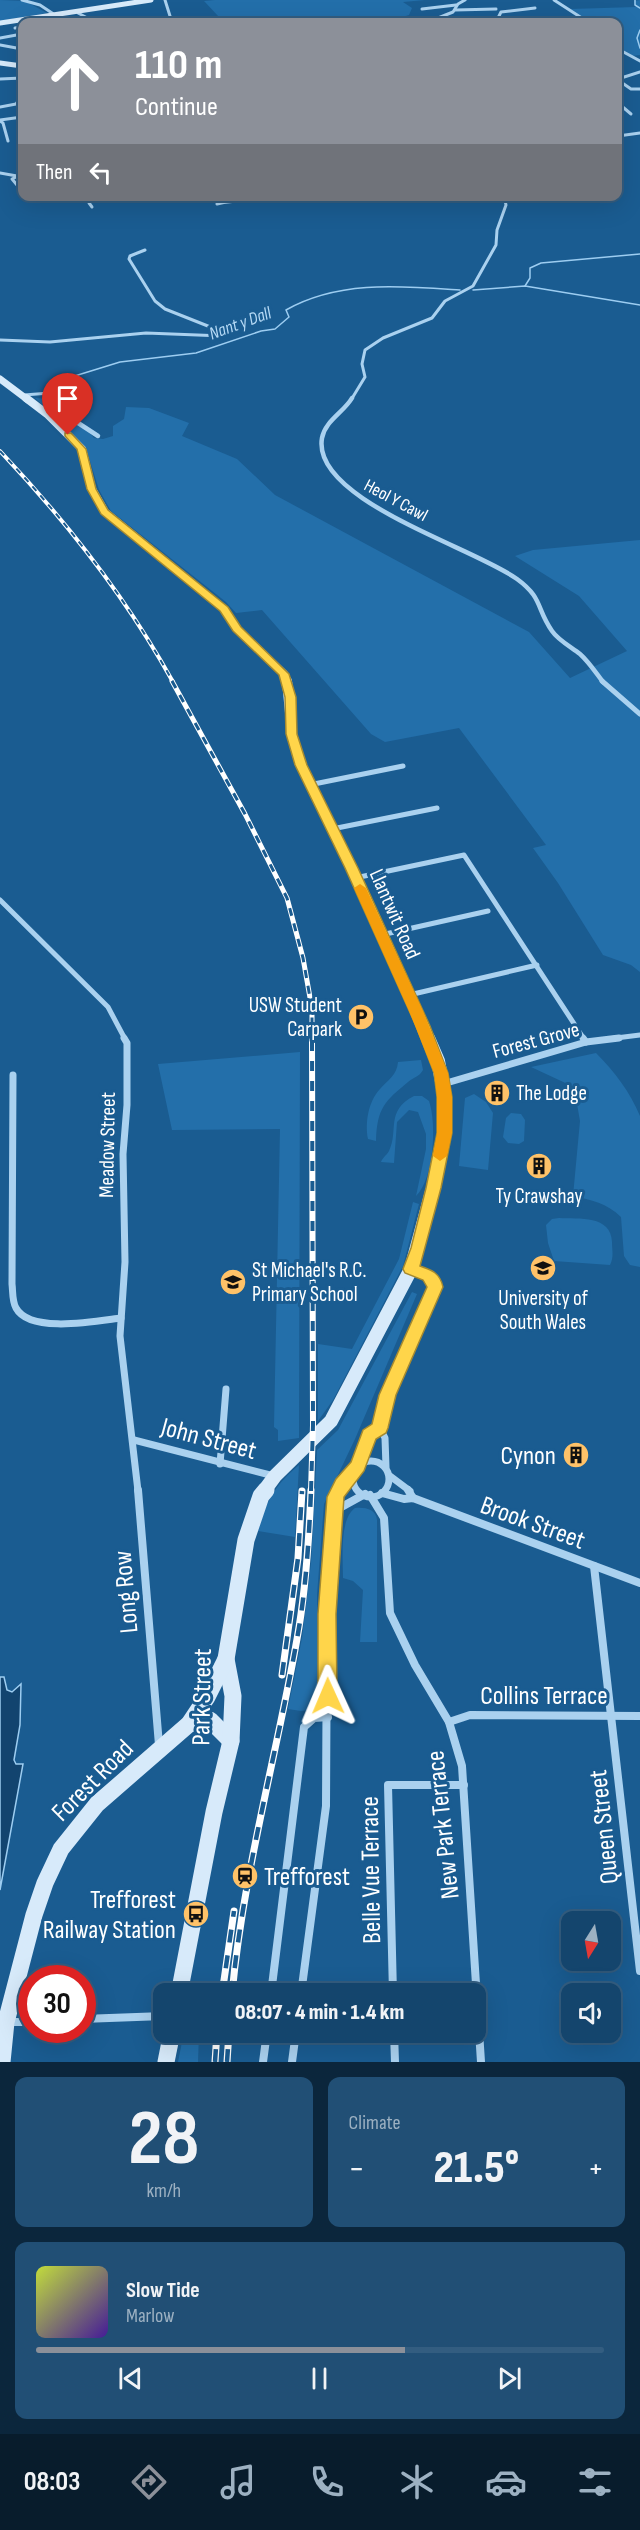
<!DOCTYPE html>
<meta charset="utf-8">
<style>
:root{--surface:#14456d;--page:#214f75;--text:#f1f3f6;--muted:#9db1c2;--line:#335d80;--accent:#8c9099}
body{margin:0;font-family:"Sofia Sans Condensed",sans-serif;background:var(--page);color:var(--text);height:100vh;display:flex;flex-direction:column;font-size:22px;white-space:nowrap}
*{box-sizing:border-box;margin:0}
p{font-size:20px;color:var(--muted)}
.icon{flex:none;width:33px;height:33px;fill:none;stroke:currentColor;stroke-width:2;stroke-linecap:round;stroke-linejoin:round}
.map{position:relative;height:2062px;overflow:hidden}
.panel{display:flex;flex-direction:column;gap:15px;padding:15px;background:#0b263c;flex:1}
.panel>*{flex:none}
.banner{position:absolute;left:18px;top:18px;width:604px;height:183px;border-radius:12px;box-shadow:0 6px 24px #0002,0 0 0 2px var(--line);background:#8c9099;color:#fff;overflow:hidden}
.needle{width:39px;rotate:191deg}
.tools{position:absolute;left:561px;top:1911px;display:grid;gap:12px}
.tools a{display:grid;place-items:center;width:60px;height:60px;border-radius:12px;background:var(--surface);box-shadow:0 6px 24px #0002,0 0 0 2px var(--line);font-size:30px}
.speed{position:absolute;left:18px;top:1965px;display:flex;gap:12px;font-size:30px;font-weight:700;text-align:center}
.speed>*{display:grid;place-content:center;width:78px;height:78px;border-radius:50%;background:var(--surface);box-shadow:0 6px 24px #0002,0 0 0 2px var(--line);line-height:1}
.speed .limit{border:9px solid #d22;background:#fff;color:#111}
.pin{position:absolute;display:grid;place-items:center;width:51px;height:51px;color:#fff;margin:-62px -26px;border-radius:50% 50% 50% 0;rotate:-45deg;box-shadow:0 0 6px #0007}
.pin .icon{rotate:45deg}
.me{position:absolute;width:66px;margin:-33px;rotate:359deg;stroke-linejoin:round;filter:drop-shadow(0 0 4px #0008)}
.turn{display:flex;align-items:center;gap:21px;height:126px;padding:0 18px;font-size:27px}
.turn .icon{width:78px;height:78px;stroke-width:2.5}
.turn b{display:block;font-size:42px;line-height:51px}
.then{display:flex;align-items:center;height:57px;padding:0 18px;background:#0003;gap:12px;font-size:22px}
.big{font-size:45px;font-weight:800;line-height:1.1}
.panel .widget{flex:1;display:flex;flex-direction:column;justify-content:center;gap:9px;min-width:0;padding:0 21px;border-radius:12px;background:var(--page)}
.panel .dial{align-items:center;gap:0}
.dial b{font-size:78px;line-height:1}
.song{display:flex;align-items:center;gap:18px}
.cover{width:72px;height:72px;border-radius:9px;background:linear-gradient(135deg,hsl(70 70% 55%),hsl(260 70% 35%))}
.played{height:6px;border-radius:3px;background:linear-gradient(90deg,var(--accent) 65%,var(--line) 65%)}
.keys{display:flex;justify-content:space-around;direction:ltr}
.heat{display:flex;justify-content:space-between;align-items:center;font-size:33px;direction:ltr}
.panel .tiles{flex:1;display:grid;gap:15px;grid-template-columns:1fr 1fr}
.widget:last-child{grid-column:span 2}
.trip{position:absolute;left:153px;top:1983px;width:333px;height:60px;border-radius:12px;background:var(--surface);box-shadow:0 6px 24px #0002,0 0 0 2px var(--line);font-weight:800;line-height:60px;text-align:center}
.menu{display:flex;height:96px;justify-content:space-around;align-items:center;background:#081c2c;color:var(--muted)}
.menu .icon{width:42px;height:42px}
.menu .selected{color:var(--accent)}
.menu b{font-size:27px;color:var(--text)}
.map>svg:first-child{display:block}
</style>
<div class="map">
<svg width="640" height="2062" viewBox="0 0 640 2062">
<rect width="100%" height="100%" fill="#1a5c91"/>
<g fill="#236faa">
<polygon points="0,0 25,1 47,13 0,21"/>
<polygon points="215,0 425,0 403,2 412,8 409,15 386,22 221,22 219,17 204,1"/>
<polygon points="640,0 640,55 632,56 618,49 618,22 588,22 570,9 636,7 634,1"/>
<polygon points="35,398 49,399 65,417 88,431 94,438 103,439 113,436 113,426 124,419 126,407 149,408 189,423 182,436 237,459 275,495 529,632 570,678 627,651 579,596 515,556 533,550 640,540 640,972 631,965 603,955 558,883 533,848 546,845 459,728 385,742 371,734 262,610 236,613 226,602 111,511 99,490 86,448 57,418"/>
<polygon points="300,1052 299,1438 278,1441 278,1430 274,1427 280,1129 172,1130 158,1064"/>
<path d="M 596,1053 C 615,1072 630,1092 640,1116 L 640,1267 L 630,1265 L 624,1256 L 621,1217 C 607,1203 591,1200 573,1196 L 580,1121 L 574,1087 L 531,1067 Z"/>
<path d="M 421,1060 L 423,1070 C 419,1077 414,1077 408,1082 C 385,1101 377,1108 376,1141 L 368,1139 C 365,1123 368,1102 380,1089 C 388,1080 397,1075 398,1062 Z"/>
<polygon points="474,1094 486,1102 493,1113 488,1170 459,1166 465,1098"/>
<path d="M 414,1096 L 422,1096 L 429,1101 C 437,1124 434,1179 416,1196 L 426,1149 L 426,1134 L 418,1112 L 409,1110 L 397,1122 L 394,1163 L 381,1162 C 383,1157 386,1156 389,1151 C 399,1130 385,1111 414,1096 Z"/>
<polygon points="511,1113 521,1114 525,1120 524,1141 519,1144 508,1143 503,1137 506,1118"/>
<polygon points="413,1202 419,1204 403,1266 333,1400 318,1421 318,1344 352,1349 399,1259"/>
<path d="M 559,1218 C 579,1219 611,1215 612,1242 C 612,1251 614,1257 610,1265 L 554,1261 L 548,1243 L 546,1225 L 552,1219 Z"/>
<polygon points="412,1292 417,1294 355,1439 324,1504 317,1595 318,1700 313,1710 301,1711 288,1709 302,1638 311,1563 317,1450 338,1430"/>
<path d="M 299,1465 L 295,1537 L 258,1531 C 266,1501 275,1485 299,1465 Z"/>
<path d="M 355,1508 C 365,1507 376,1509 377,1520 L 377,1642 L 360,1642 L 363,1590 L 353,1581 L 343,1578 C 343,1560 339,1519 355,1508 Z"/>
<polygon points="184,2032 199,2033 198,2062 178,2062"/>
</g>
<polygon fill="#12446f" stroke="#9dcdf1" stroke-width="1.5" points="0,1677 4,1677 7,1690 12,1692 21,1684 20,1725 14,1760 16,1764 23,1764 0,1890"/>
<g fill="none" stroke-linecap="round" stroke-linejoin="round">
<g stroke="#9dcdf1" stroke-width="1.5">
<polyline points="635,0 635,5 640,8"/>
<polyline points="640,30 637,38 640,48"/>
<polyline points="525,286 530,278 530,268 541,263 640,254"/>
<polyline points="473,290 525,286 640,305"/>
<path d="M 52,383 L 120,362 L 196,353 L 261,331 L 275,329 L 289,317 L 286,310 C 339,280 401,286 460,290"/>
</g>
<g stroke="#aad1ef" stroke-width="3">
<polyline points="22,0 40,5 55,15"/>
<polyline points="165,0 170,16"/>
<polyline points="554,0 588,22"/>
<polyline points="422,9 456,5"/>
<polyline points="455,10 496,9"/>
<polyline points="78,13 93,21 126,18"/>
<polyline points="428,22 453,12 458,4 465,0"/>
<polyline points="496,22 501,12 535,8"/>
<polyline points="518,22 549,20"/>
<polyline points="15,28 22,27"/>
<polyline points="0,38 22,34"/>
<polyline points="0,45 22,49"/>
<polyline points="618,49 640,61"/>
<polyline points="0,79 22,78"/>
<polyline points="618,79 640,72"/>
<polyline points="618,80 631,89 640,89"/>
<polyline points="618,103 631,114"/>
<polyline points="0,107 16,104 22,96"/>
<polyline points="0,120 22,117"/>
<polyline points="0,121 3,123 8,141"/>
<polyline points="618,136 640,133"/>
<polyline points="0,173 17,176"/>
<polyline points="22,174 12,179 22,191"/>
<path d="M 217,204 C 243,197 269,205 295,196"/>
<polyline points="92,207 89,203 97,196"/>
<polyline points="0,340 50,342 146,333 223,336 228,334 165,309 155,301 129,259 130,256 145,250"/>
<polyline points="24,395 50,393 54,400"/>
<polyline points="351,400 365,377 362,364 365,350 383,338 432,318 445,301 473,286 496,245 497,230 506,205 504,196"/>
</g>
<g stroke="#aad1ef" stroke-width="4.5">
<polyline points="53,398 69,417 98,436"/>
<path d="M 352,398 C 344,412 325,421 322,438 C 311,500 475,548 517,579 C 543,598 536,608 552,631 C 558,640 571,647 580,654 C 589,662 596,673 603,682"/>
</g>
<g stroke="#aad1ef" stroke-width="5">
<polyline points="602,681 640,714"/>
<polyline points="309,785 403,766"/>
<polyline points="332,829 437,808"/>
<polyline points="355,878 464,855 584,1039"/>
<polyline points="0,900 108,1007 125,1039"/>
<polyline points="381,935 488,911"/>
<polyline points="409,995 537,965"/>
<polyline points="608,1039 640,1035"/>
</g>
<g stroke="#aad1ef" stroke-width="7">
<polyline points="124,1038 127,1043 127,1105 123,1154 125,1262 120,1336 138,1491"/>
<polyline points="583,1038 586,1042"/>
<path d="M 13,1075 L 12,1284 C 13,1292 12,1301 16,1308 C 30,1334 97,1321 121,1318"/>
<polyline points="443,1084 586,1042 619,1038"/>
<polyline points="134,1440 274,1476"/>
<circle cx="371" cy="1479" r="18"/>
<polyline points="220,1464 226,1389"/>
<polyline points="358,1466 369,1435 380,1428"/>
<polyline points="386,1467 385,1438 380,1428 387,1395 435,1287 426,1274 411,1269"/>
<polyline points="390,1476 410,1491"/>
<polyline points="338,1491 352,1474"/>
</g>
<g stroke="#aad1ef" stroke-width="8">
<polyline points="138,1490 159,1745"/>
<polyline points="408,1490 413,1498"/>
<polyline points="382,1493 404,1499 413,1498 640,1583"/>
<polyline points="370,1495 384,1518 390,1613 415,1665 449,1722 462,1766 481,2062"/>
<polyline points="336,1510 365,1494"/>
<polyline points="594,1566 640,1971"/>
<polyline points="449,1722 470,1715 640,1716"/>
<polyline points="271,1994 304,1727 314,1718 328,1717"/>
<polyline points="301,1994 326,1806 327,1614 335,1497 339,1490"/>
<polyline points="393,1994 388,1785 464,1785"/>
<polyline points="82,2019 164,2016"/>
<polyline points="8,2022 32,2022"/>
<polyline points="394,2032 395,2062"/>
<polyline points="263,2062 267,2032"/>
<polyline points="292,2062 296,2032"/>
</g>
<g stroke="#d7eafa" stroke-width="5">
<polyline points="0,23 151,0"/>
<polyline points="0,63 22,66"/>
</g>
<polyline stroke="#d7eafa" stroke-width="7" points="0,379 28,400"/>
<polyline stroke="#d7eafa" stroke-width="8" points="26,398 47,414 82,449 92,489 105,512 224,609 237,629 284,674 288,682"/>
<polyline stroke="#d7eafa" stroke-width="10" points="287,681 292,734 301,765 352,868 428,1039"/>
<polyline stroke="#d7eafa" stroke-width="14" points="264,1491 275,1476 331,1421 411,1269 433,1188 444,1133 445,1097 438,1061 428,1038"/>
<g stroke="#d7eafa" stroke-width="17">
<polyline points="189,1724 210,1720 231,1741"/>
<polyline points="179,1994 214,1812 231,1741 233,1696 226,1659 246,1540 261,1496 266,1490"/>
<polyline points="2,2062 6,2022 34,1915 45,1883 61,1849 97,1804 189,1724 207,1697 226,1659"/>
<polyline points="166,2062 172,2032"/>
</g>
<defs>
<path id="rail-far3" d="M 0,451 C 66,521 126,597 173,682"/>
<polyline id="rail-far2" points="172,681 245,814 287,898 303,958 312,1009 312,1039"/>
<polyline id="rail-far1" points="311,1491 313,1425 312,1038"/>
<g id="rail">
<polyline points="282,1675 298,1558 302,1491"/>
<polyline points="222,1994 234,1911"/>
<path d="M 232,1994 C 243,1874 276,1758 297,1639 C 306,1590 309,1540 311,1490"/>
<polyline points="215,2062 217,2032"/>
<polyline points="227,2062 229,2032"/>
</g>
</defs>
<use href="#rail-far3" stroke="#fff" stroke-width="4"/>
<use href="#rail-far2" stroke="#fff" stroke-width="5"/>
<use href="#rail-far1" stroke="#fff" stroke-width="6"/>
<use href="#rail" stroke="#fff" stroke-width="7"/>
<use href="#rail-far3" stroke="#1a5c91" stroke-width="2" stroke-dasharray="6" stroke-linecap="butt"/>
<use href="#rail-far2" stroke="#1a5c91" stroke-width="3" stroke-dasharray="8" stroke-linecap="butt"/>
<use href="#rail-far1" stroke="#1a5c91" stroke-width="4" stroke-dasharray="10" stroke-linecap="butt"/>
<use href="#rail" stroke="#1a5c91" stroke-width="4.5" stroke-dasharray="13" stroke-linecap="butt"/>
</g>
<path fill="#ffd54a" stroke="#a68a30" stroke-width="1.5" d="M 65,433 L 71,433 L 86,449 L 96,489 L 108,510 L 228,607 L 241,627 L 289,674 L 296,697 L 297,734 L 307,765 L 358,868 L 430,1026 L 448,1073 L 452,1097 L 452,1133 L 441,1188 L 420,1266 C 432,1270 440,1273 443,1287 L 396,1395 L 388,1428 L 386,1433 L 376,1439 L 364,1471 L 344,1497 L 336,1614 L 337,1696 L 335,1703 L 328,1705 L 321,1703 L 318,1696 L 318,1614 L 327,1497 L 336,1479 L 351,1462 L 363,1430 L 372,1424 L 379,1395 L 427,1287 L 423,1280 L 405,1273 L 403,1269 L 411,1248 L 426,1188 L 437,1133 L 437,1097 L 434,1073 L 416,1026 L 345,868 L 295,765 L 286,734 L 285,697 L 279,675 L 233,631 L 220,611 L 101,514 L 87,489 L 77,449 L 65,436 Z"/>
<polygon fill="#f59e0b" points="360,884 366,888 423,1011 448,1073 452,1097 452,1133 447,1156 440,1161 433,1156 437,1133 437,1097 434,1073 409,1011 354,888"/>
<defs>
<symbol id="parking-disc" viewBox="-11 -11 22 22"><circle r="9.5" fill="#ffc268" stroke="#1a5c91"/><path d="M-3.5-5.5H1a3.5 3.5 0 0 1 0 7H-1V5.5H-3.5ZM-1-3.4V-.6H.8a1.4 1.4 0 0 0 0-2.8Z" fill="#111"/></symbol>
<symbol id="building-disc" viewBox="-11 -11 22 22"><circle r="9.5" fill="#ffc268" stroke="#1a5c91"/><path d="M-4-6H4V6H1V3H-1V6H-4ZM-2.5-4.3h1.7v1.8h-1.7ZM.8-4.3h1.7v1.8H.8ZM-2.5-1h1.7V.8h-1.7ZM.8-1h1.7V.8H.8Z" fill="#111"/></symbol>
<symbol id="university-disc" viewBox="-11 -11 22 22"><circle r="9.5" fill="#ffc268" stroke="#1a5c91"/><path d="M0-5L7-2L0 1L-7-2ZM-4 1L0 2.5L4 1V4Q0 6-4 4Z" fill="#111"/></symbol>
<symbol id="school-disc" viewBox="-11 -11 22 22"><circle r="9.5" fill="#ffc268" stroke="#1a5c91"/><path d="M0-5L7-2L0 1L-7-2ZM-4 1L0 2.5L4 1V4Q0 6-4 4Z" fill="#111"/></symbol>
<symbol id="station-disc" viewBox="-11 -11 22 22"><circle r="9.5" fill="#ffc268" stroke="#1a5c91"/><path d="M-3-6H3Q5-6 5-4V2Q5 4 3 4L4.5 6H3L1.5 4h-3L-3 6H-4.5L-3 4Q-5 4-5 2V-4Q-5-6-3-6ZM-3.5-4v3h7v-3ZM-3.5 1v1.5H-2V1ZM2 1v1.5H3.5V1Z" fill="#111"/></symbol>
<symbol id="bus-disc" viewBox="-11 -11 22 22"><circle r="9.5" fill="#ffc268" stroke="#1a5c91"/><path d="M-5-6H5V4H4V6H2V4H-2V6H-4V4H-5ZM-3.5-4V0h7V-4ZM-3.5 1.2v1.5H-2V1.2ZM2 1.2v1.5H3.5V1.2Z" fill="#111"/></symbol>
</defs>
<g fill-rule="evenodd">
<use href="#parking-disc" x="346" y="1002" width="30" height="30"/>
<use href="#building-disc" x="482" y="1078" width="30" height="30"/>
<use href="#building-disc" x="524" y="1151" width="30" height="30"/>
<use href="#university-disc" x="528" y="1253" width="30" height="30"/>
<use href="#school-disc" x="218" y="1267" width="30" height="30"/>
<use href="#building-disc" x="561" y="1440" width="30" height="30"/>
<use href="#station-disc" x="230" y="1861" width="30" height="30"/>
<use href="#bus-disc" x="181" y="1899" width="30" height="30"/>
</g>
<g text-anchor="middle" stroke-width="6" stroke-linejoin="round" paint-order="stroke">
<g font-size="18" font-style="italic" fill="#b6daf6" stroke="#1a5c91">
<text transform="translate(240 323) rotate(-20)" y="6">Nant y Dall</text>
</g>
<g font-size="18" fill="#fff" stroke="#1a5c91">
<text transform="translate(396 500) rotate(28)" y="6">Heol Y Cawl</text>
</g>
<g font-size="21" fill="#fff" stroke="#1a5c91">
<text transform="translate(395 914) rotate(66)" y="7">Llantwit Road</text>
<text transform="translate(536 1040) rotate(-15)" y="7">Forest Grove</text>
<text transform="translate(107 1145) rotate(-89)" y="7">Meadow Street</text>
</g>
<g font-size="21" fill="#fff" stroke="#1a5c91" text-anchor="start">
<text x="342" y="1012" text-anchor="end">USW Student<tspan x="342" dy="24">Carpark</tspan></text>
<text x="516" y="1100">The Lodge</text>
<text x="539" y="1203" text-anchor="middle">Ty Crawshay</text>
<text x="252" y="1277">St Michael's R.C.<tspan x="252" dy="24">Primary School</tspan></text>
<text x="543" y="1305" text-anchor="middle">University of<tspan x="543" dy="24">South Wales</tspan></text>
</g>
<g font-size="26" fill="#fff" stroke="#1a5c91">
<text transform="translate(209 1438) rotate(15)" y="9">John Street</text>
<text transform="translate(533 1522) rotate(20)" y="9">Brook Street</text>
<text transform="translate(125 1592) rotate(-95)" y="9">Long Row</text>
<text x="544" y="1704">Collins Terrace</text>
<text transform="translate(201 1697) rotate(-89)" y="9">Park Street</text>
<text transform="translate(92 1780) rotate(-45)" y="9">Forest Road</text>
<text transform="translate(442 1825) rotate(-96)" y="9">New Park Terrace</text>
<text transform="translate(603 1827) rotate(-96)" y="9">Queen Street</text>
<text transform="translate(370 1870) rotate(-91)" y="9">Belle Vue Terrace</text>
</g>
<g font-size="26" fill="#fff" stroke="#1a5c91" text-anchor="end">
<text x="556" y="1464">Cynon</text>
<text x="264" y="1885" text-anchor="start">Trefforest</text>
<text x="176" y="1908">Trefforest<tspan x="176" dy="30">Railway Station</tspan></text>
</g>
</g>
</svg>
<div class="tools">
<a><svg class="needle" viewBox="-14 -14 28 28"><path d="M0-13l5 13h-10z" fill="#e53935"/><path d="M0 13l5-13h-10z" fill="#9db1c2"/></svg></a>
<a><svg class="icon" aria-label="sound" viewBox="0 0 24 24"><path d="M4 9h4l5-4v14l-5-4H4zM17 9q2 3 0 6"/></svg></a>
</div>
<div class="speed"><div class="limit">30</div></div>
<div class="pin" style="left:68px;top:435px;background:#d93025"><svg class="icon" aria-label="arrive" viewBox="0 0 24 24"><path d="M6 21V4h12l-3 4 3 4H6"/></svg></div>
<svg class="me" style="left:328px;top:1696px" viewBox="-20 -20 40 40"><path d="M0-17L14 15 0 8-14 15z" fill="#ffd54a" stroke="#fff" stroke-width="4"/></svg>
<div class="trip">08:07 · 4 min · 1.4 km</div>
<div class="banner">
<div class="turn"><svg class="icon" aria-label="ahead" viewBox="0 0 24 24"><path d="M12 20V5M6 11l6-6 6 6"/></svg><div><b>110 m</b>Continue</div></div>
<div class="then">Then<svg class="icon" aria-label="left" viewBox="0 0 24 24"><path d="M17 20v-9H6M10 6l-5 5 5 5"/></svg></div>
</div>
</div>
<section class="panel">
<div class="tiles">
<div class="widget dial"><b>28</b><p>km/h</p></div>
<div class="widget"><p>Climate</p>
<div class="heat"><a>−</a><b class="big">21.5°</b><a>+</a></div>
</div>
<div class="widget">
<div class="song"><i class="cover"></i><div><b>Slow Tide</b><p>Marlow</p></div></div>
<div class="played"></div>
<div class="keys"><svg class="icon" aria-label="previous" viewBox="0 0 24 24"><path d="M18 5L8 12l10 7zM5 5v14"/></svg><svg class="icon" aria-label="pause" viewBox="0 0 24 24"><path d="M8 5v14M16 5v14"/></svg><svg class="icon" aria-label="next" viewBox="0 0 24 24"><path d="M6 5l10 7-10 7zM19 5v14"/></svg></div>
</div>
</div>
</section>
<nav class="menu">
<b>08:03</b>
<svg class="icon selected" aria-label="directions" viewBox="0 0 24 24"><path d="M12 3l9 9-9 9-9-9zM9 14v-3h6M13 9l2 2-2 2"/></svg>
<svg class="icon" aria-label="music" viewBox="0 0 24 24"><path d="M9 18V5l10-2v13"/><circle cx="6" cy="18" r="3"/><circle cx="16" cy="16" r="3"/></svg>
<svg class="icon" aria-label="phone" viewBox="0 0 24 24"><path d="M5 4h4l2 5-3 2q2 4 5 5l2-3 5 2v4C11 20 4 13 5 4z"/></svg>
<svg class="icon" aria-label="climate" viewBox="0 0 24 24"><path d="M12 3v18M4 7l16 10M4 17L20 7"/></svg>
<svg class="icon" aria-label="car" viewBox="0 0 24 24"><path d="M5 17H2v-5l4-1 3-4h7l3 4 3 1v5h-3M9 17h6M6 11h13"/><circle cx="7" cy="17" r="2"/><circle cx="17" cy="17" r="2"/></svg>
<svg class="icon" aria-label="filters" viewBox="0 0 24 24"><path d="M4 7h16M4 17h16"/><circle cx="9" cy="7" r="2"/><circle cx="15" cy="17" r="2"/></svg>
</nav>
